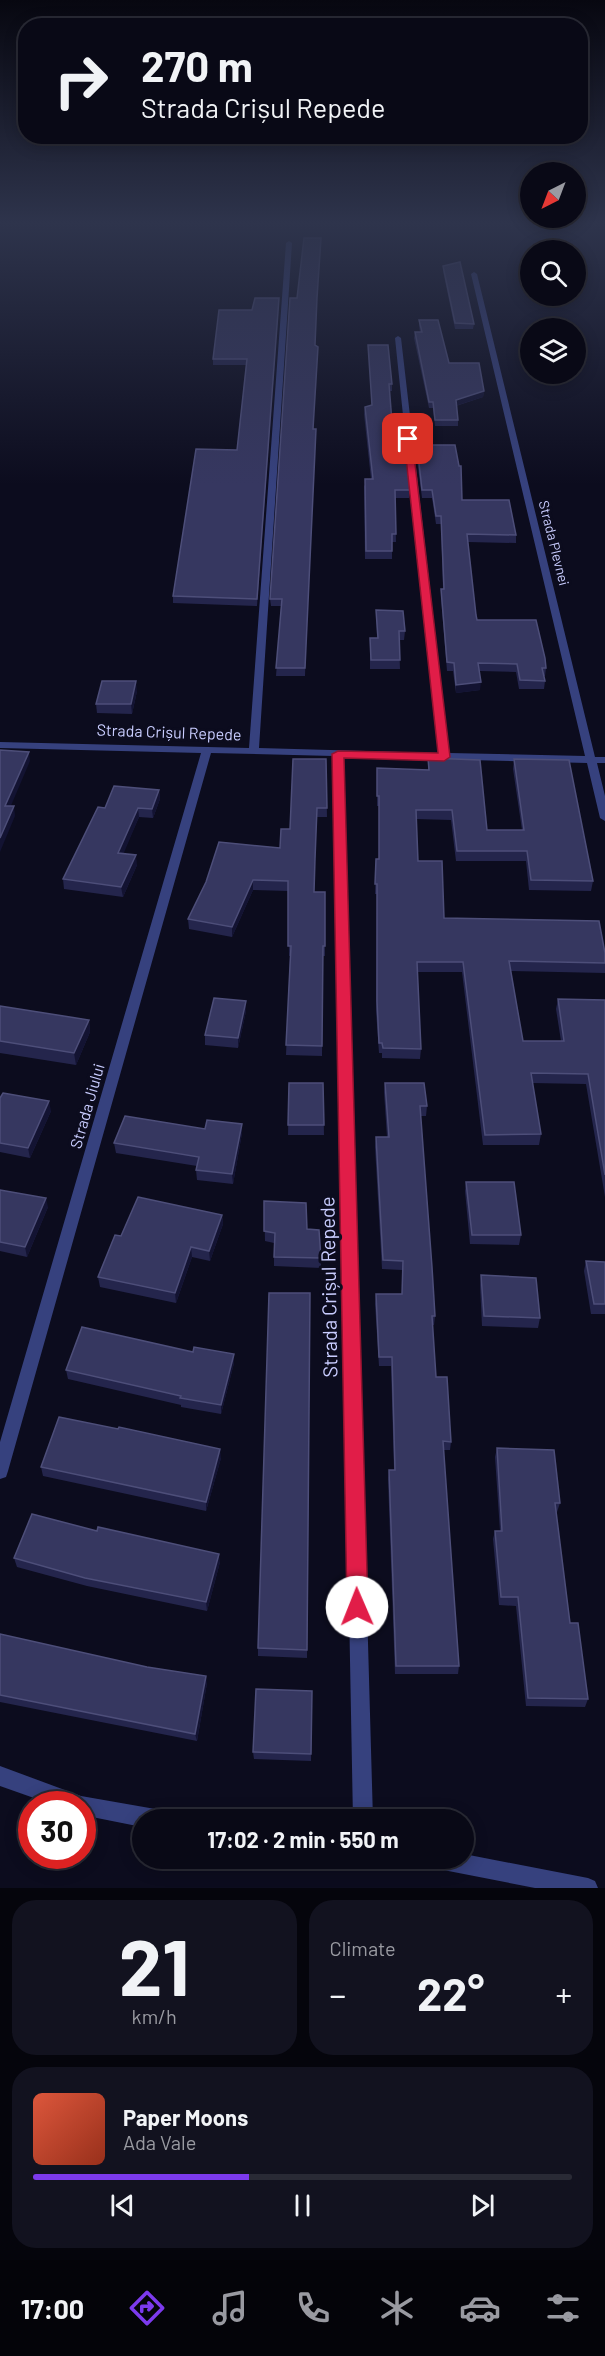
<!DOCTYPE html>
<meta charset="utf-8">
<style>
:root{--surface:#090916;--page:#12121f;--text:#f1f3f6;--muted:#999aa1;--line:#292a35;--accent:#7c3aed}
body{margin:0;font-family:Barlow,sans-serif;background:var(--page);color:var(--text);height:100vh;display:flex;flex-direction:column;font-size:22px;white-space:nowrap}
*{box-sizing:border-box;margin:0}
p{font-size:20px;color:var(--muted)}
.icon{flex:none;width:33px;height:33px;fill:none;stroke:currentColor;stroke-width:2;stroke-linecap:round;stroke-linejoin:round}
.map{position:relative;height:1888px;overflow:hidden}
.side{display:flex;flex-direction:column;gap:12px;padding:12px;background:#05050c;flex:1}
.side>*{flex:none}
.hud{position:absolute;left:18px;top:18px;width:570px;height:126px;border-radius:24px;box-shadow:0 3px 15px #0003,0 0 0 2px var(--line);background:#090916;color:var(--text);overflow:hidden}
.needle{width:39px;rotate:222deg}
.fabs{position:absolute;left:520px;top:162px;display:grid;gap:12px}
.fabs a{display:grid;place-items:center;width:66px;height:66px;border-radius:50%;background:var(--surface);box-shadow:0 3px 15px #0003,0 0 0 2px var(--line);font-size:30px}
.speed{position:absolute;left:18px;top:1791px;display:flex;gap:12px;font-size:30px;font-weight:700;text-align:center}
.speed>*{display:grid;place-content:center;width:78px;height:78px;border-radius:50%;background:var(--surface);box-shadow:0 3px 15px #0003,0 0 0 2px var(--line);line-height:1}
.speed .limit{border:9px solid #d22;background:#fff;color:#111}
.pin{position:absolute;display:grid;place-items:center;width:51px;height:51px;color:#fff;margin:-26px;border-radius:12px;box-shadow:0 3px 9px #0006}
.me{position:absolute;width:66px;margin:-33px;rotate:359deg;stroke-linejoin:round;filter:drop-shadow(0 0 4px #0008)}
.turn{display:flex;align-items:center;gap:21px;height:126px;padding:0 24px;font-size:27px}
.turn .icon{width:78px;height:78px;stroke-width:2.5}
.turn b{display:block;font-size:42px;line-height:51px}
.big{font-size:45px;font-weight:700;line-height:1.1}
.side .tile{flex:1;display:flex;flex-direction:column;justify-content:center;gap:9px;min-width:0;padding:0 21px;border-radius:24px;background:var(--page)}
.side .dial{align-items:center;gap:0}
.dial b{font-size:78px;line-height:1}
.song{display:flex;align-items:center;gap:18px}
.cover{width:72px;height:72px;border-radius:9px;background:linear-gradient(135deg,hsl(10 70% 55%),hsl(10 70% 35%))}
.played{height:6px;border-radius:3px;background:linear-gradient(90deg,var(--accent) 40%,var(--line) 40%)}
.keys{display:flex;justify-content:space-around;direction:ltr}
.heat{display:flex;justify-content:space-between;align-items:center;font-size:33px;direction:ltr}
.side .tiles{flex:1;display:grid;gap:12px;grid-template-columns:1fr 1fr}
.tile:last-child{grid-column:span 2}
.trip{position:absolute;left:132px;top:1809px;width:342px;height:60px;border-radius:30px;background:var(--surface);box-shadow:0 3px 15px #0003,0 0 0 2px var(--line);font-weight:700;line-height:60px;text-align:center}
.tab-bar{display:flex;height:96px;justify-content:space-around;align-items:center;background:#040409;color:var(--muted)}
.tab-bar .icon{width:42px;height:42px}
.tab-bar .on{color:var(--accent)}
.tab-bar b{font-size:27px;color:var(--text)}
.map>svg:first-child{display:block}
</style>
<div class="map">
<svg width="605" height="1888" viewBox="0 0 605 1888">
<rect width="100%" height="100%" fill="#0c0c1e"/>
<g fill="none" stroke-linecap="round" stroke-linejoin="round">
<g fill="#36417e" fill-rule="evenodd">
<polygon points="289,241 292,243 259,748 438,753 395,338 398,336 401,338 449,753 585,756 471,274 474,272 477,274 595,757 605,757 605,763 597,763 605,796 605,821 600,818 587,763 343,757 373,1820 353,1820 333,756 211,753 8,1471 6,1477 0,1479 0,1442 201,753 0,748 0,742 249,748 286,243"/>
<polygon points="0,1766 81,1796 161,1810 168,1813 171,1820 142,1820 142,1827 82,1815 82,1804 51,1804 0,1786"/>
<polygon points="464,1854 588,1878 595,1881 598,1888 535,1888 433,1868 426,1865 423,1858 464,1858"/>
</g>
</g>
<g fill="#24254c">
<polygon points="443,266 474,324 473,329 455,329 443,271"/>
<polygon points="279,298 257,606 173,603 173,596 237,450 246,365 213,365 213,359 252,310"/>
<polygon points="316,304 313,429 305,676 276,676 281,606 271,606 270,599"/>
<polygon points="419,320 449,363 484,391 483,397 456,406 458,420 458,426 435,426 433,408 429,408 414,338 415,332 420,332 419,326"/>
<polygon points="368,345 392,384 392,391 389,391 392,422 399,444 410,490 409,498 395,498 396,542 392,542 392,559 365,559 364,486 371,479 364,414 365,407 372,405"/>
<polygon points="417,445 462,500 516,535 516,543 468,542 476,615 477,620 546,668 545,676 544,676 545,681 544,689 519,689 516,672 480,671 480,690 456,693 453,671 447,671 441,597 441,589 443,589 441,524 436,524 432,498 422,498 416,452"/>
<polygon points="376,610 405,631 404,640 399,640 400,669 370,669 370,638 377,638"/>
<polygon points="137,691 132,714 97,713 96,704"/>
<polygon points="428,758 487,830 522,830 513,769 514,759 593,881 591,891 529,890 526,861 456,861 451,820 416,819 418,861 444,918 605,953 605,973 511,971 523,1041 561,1041 556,1009 558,999 605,1000 605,1197 586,1084 532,1083 541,1134 539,1145 483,1145 462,972 417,972 421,1049 420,1059 382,1058 382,1053 379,1053 376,1011 377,894 375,894 376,859 379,859 379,806 377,806 377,768 428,770"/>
<polygon points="326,759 327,817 317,817 314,869 314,892 325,892 325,956 323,956 322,1056 286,1055 290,956 289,956 288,891 253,890 232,937 189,929 188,919 280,848"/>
<polygon points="159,790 160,799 153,818 139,817 123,853 137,865 123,897 64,889 63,879 105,808"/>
<polygon points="246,1001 246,1011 238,1048 205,1045 205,1035"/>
<polygon points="0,1006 89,1020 90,1032 76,1065 0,1053"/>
<polygon points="289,1083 323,1083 324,1135 288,1135"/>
<polygon points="385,1083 427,1106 426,1116 420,1116 435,1316 434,1325 432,1325 436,1377 451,1442 450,1450 443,1450 459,1666 458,1674 395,1674 388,1479 389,1470 394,1470 391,1366 379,1366 375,1304 376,1294 402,1294 402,1270 382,1269 375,1147 376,1137 387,1137 384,1092"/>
<polygon points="0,1098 51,1111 30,1158 0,1152"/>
<polygon points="242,1133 233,1184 197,1180 196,1170 197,1166 116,1153 114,1143"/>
<polygon points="466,1182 521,1235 519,1245 470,1244 465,1191"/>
<polygon points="0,1190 48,1207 27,1257 0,1251"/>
<polygon points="264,1201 307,1229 321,1258 321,1268 274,1266 274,1243 265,1241"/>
<polygon points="222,1215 223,1224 210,1261 192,1257 176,1303 100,1287 98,1277"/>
<polygon points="586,1261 605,1262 605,1314 591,1314 584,1271"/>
<polygon points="481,1275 540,1318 538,1328 482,1326 480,1285"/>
<polygon points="310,1293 307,1658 258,1656 258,1648"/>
<polygon points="193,1352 234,1354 234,1363 221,1414 181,1407 181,1405 68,1379 66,1370"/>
<polygon points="497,1448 560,1503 557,1512 556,1512 570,1623 588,1699 585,1707 526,1706 516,1606 499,1605 493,1539 495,1531 500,1531 495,1457"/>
<polygon points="221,1458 206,1511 43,1476 41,1467"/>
<polygon points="14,1558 220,1562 207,1611 87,1586 17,1567"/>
<polygon points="0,1634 207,1683 197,1741 0,1702"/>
<polygon points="312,1691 311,1761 254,1759 253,1752"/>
</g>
<g fill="#131332">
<polygon points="279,298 279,304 257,606 257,599"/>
<polygon points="484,391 483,397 455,406 456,400"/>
<polygon points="136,681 137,691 132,714 131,704"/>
<polygon points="481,682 480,690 456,693 456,685"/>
<polygon points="29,752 30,761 7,815 5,806"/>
<polygon points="159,790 160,799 153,818 152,809"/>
<polygon points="14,806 15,816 0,852 0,838"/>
<polygon points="138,808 139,817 120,862 118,853"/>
<polygon points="136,855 137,865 123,897 121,887"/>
<polygon points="253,880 253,890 232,937 232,927"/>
<polygon points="246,1001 246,1011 238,1048 238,1038"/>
<polygon points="89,1020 90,1032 76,1065 74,1053"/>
<polygon points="49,1101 51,1111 30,1158 28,1148"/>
<polygon points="242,1124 242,1133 233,1184 232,1174"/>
<polygon points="46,1198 48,1207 27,1257 25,1247"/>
<polygon points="222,1215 223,1224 210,1261 209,1251"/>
<polygon points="191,1247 192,1257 176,1303 175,1293"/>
<polygon points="234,1354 234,1363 221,1414 221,1405"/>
<polygon points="220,1449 221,1458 206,1511 206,1502"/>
<polygon points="219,1554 220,1562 207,1611 206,1602"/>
<polygon points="206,1676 207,1683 197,1741 195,1734"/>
</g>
<g fill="#363760" stroke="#4d4e79" stroke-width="1.5">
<polygon points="304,238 321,238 317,298 315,345 318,347 313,429 316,429 305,668 276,668 282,599 270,599 290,298 297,298"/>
<polygon points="460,262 474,324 455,323 443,266"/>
<polygon points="255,298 279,298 257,599 173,596 196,449 237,450 247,359 213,359 219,310 252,310"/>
<polygon points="419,320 438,320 449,363 479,363 484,391 456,400 458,420 435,420 433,402 429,402 415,332 422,332"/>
<polygon points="368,345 388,345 392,384 389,384 392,422 396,422 399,444 405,444 410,490 395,490 396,534 392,534 392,551 366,551 365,479 373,479 365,407 372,405"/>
<polygon points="417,445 455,445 459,466 461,466 462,500 509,500 516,535 467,534 476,615 477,620 536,620 545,658 546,668 542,668 545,681 520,680 517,664 478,663 481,682 456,685 454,663 447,662 441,589 444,589 441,516 436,516 432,490 422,490"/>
<polygon points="376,610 403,611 405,631 399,631 400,660 371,660 370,638 378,638"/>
<polygon points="102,681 136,681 131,704 96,704"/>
<polygon points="0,750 29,752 5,806 14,806 0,838"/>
<polygon points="428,758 480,760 487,830 524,830 514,759 569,760 593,881 531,880 527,851 457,851 452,810 416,810 418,861 442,861 444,918 599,921 605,953 605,963 509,961 523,1041 564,1041 558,999 605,1000 605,1175 588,1074 531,1073 541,1134 485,1135 463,962 417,962 421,1049 383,1048 382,1043 379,1043 377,1001 377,884 375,884 376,859 379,859 379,796 377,796 377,768 429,770"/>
<polygon points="293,759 326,759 327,808 317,808 315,859 314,892 325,892 325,946 323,946 322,1046 286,1045 291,946 288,946 288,881 253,880 232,927 188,919 206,882 219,842 280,848 281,829 290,829"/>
<polygon points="114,786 159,790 152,809 138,808 118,853 136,855 121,887 63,879 98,807 105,808"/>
<polygon points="214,998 246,1001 238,1038 205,1035"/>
<polygon points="0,1006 89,1020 74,1053 0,1041"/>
<polygon points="289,1083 323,1083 324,1125 288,1125"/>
<polygon points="385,1083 424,1083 427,1106 420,1106 432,1267 435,1316 432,1316 436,1377 447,1377 451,1442 443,1441 459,1666 396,1666 389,1470 395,1470 392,1357 379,1357 376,1294 402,1294 403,1261 383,1260 376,1137 389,1137"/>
<polygon points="3,1093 49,1101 28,1148 0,1143 0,1098"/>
<polygon points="125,1116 205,1129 207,1120 242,1124 232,1174 196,1170 199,1157 114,1143"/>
<polygon points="466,1182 514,1182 521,1235 472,1235"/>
<polygon points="0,1190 46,1198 25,1247 0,1242"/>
<polygon points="138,1197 222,1215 209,1251 191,1247 175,1293 98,1277 115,1235 121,1236"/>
<polygon points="264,1201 306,1203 307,1229 319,1230 321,1258 274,1257 275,1233 264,1231"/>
<polygon points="586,1261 605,1262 605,1304 594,1304"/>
<polygon points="481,1275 536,1278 540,1318 484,1316"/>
<polygon points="269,1293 310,1293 307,1650 258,1648"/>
<polygon points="82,1327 193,1352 194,1347 234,1354 221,1405 180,1398 181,1396 66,1370"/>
<polygon points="59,1417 118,1429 119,1427 220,1449 206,1502 41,1467"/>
<polygon points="497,1448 554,1450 560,1503 555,1503 570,1623 578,1623 588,1699 528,1698 518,1597 501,1597 495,1531 502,1531"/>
<polygon points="32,1514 97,1531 98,1527 219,1554 206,1602 85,1578 14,1558"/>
<polygon points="0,1634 147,1667 206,1676 195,1734 0,1695"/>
<polygon points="256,1689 312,1691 311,1754 253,1752"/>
</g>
<linearGradient id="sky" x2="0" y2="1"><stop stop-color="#070710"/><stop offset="0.46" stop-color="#2e344c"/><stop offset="1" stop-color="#2e344c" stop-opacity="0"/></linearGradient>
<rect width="605" height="485" fill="url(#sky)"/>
<polygon fill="#e11d48" stroke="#92132f" stroke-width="1.5" points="408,436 412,439 450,757 444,761 344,758 368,1607 365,1615 357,1618 350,1615 347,1607 332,754 338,751 438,753 404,439"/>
<g text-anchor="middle" stroke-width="6" stroke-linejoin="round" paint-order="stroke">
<g font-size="14" fill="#c9cdff" stroke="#0c0c1e">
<text transform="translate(554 543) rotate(76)" y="5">Strada Plevnei</text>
</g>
<g font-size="16" fill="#c9cdff" stroke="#0c0c1e">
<text transform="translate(169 732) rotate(2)" y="6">Strada Crișul Repede</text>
<text transform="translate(87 1106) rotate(-74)" y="6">Strada Jiului</text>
</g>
<g font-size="20" fill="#c9cdff" stroke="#0c0c1e">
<text transform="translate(329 1287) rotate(-91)" y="7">Strada Crișul Repede</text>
</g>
</g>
</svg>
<div class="fabs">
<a><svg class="needle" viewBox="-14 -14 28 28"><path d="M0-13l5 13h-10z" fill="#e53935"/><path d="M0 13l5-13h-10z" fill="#999aa1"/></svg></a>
<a><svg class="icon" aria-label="search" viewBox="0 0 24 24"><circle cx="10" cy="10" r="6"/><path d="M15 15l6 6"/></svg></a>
<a><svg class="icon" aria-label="layers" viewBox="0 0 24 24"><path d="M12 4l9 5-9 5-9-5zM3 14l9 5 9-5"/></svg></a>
</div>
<div class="speed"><div class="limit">30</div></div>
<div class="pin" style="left:408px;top:439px;background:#d93025"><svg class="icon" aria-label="arrive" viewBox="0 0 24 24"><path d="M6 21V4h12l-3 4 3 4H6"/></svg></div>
<svg class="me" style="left:357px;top:1607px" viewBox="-20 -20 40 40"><circle r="19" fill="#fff"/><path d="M0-13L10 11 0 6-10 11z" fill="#e11d48"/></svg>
<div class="trip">17:02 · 2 min · 550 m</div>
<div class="hud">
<div class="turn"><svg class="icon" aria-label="right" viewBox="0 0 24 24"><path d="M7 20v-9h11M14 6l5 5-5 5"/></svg><div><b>270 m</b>Strada Crișul Repede</div></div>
</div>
</div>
<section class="side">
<div class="tiles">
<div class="tile dial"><b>21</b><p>km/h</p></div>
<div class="tile"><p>Climate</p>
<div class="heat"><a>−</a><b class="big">22°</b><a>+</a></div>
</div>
<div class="tile">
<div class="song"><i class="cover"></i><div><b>Paper Moons</b><p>Ada Vale</p></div></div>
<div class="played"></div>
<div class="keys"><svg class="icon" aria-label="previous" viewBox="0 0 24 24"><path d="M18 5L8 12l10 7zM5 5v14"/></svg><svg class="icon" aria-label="pause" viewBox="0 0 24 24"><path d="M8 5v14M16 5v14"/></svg><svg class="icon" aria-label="next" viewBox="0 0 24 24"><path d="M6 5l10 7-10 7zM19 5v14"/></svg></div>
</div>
</div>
</section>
<nav class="tab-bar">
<b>17:00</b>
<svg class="icon on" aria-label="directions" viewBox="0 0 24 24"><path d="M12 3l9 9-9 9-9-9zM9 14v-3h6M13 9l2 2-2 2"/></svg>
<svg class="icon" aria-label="music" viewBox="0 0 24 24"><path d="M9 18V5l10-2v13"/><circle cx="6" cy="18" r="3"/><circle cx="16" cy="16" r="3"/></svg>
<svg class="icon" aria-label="phone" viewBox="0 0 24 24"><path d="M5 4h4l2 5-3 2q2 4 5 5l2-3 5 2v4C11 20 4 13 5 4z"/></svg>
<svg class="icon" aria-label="climate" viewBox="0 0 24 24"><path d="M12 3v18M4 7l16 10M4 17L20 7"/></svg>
<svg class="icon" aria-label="car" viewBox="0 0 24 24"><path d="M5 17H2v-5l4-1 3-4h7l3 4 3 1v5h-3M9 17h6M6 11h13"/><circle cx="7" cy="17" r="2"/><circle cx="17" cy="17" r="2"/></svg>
<svg class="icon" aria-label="filters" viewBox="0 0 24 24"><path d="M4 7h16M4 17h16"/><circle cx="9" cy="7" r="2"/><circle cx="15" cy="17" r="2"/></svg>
</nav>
